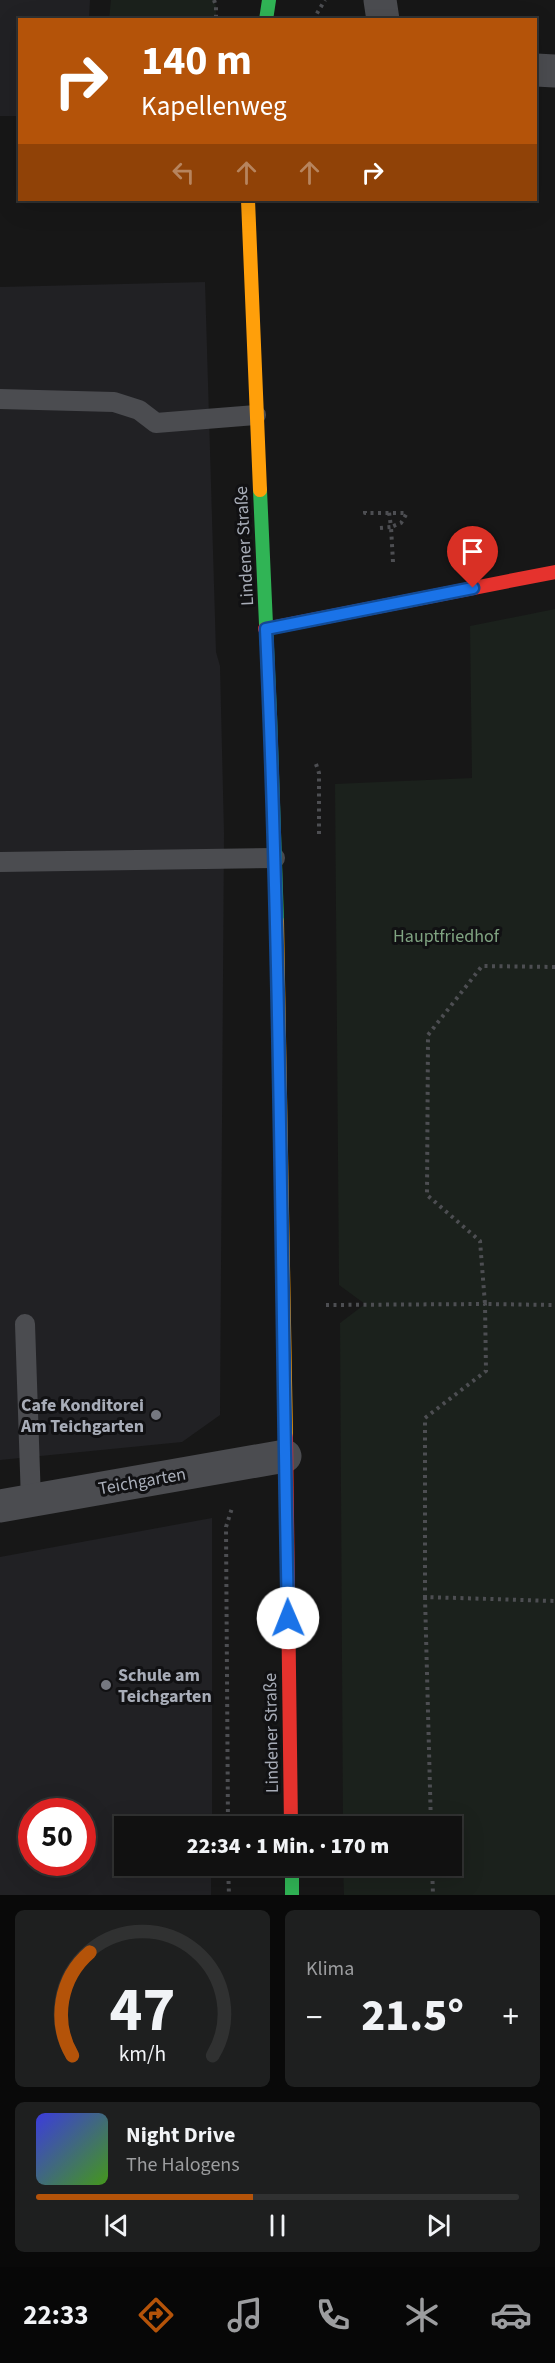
<!DOCTYPE html>
<html lang="de">
<meta charset="utf-8">
<style>
:root{--surface:#111;--page:#1e1f1f;--text:#f1f3f6;--muted:#9c9d9f;--line:#303131;--accent:#b45309}
body{margin:0;font-family:"Source Sans 3",sans-serif;background:var(--page);color:var(--text);height:100vh;display:flex;flex-direction:column;font-size:22px;white-space:nowrap}
*{box-sizing:border-box;margin:0}
p{font-size:20px;color:var(--muted)}
.icon{flex:none;width:33px;height:33px;fill:none;stroke:currentColor;stroke-width:2;stroke-linecap:round;stroke-linejoin:round}
.map{position:relative;height:1895px;overflow:hidden}
.sheet{display:flex;flex-direction:column;gap:15px;padding:15px;background:#090909;flex:1}
.sheet>*{flex:none}
.hud{position:absolute;left:18px;top:18px;width:519px;height:183px;border-radius:0px;box-shadow:0 6px 24px #0002,0 0 0 2px var(--line);background:#b45309;color:#fff;overflow:hidden}
.speed{position:absolute;left:18px;top:1798px;display:flex;gap:12px;font-size:30px;font-weight:700;text-align:center}
.speed>*{display:grid;place-content:center;width:78px;height:78px;border-radius:50%;background:var(--surface);box-shadow:0 6px 24px #0002,0 0 0 2px var(--line);line-height:1}
.speed .limit{border:9px solid #d22;background:#fff;color:#111}
.pin{position:absolute;display:grid;place-items:center;width:51px;height:51px;color:#fff;margin:-62px -26px;border-radius:50% 50% 50% 0;rotate:-45deg;box-shadow:0 0 6px #0007}
.pin .icon{rotate:45deg}
.me{position:absolute;width:66px;margin:-33px;rotate:359deg;stroke-linejoin:round;filter:drop-shadow(0 0 4px #0008)}
.turn{display:flex;align-items:center;gap:21px;height:126px;padding:0 24px;font-size:27px}
.turn .icon{width:78px;height:78px;stroke-width:2.5}
.turn b{display:block;font-size:42px;line-height:51px}
.lanes{display:flex;align-items:center;height:57px;padding:0 24px;background:#0003;justify-content:center;gap:30px;direction:ltr}
.lanes .off{opacity:.35}
.big{font-size:45px;font-weight:800;line-height:1.1}
.sheet .card{flex:1;display:flex;flex-direction:column;justify-content:center;gap:9px;min-width:0;padding:0 21px;border-radius:9px;background:var(--page)}
.sheet .dial{align-items:center;gap:0}
.dial svg{height:156px;overflow:visible;fill:none;stroke:var(--line);stroke-width:7;stroke-linecap:round;text-anchor:middle}
.dial text{fill:var(--text);stroke:none}
.song{display:flex;align-items:center;gap:18px}
.cover{width:72px;height:72px;border-radius:9px;background:linear-gradient(135deg,hsl(240 70% 55%),hsl(100 70% 35%))}
.played{height:6px;border-radius:3px;background:linear-gradient(90deg,var(--accent) 45%,var(--line) 45%)}
.keys{display:flex;justify-content:space-around;direction:ltr}
.heat{display:flex;justify-content:space-between;align-items:center;font-size:33px;direction:ltr}
.sheet .tiles{flex:1;display:grid;gap:15px;grid-template-columns:1fr 1fr}
.card:last-child{grid-column:span 2}
.trip{position:absolute;left:114px;top:1816px;width:348px;height:60px;border-radius:0px;background:var(--surface);box-shadow:0 6px 24px #0002,0 0 0 2px var(--line);font-weight:800;line-height:60px;text-align:center}
.menu{display:flex;height:96px;justify-content:space-around;align-items:center;background:#070707;color:var(--muted)}
.menu .icon{width:42px;height:42px}
.menu .active{color:var(--accent)}
.menu b{font-size:27px;color:var(--text)}
.map>svg:first-child{display:block}
</style>
<div class="map">
<svg width="555" height="1895" viewBox="0 0 555 1895">
<rect width="100%" height="100%" fill="#171717"/>
<g fill="#212124" fill-rule="evenodd">
<polygon points="0,0 90,0 89,19 20,20 19,116 0,116"/>
<polygon points="205,282 216,652 220,666 224,833 220,1415 182,1442 0,1460 0,287"/>
<path d="M 212,1518 L 212,1827 L 124,1827 L 124,1866 L 211,1866 L 211,1895 L 0,1895 L 0,1557 ZM 32,1812 L 82,1812 L 82,1863 L 32,1863 Z"/>
</g>
<g fill="#1b211c">
<polygon points="111,0 214,0 216,6 216,19 109,19"/>
<polygon points="555,609 555,1895 344,1895 343,1866 452,1866 452,1827 343,1827 340,1323 365,1304 339,1285 335,784 472,778 470,626"/>
</g>
<g fill="none" stroke-linecap="round" stroke-linejoin="round">
<g stroke="#4d4e52" stroke-width="4" stroke-dasharray="3 4.5" stroke-linecap="butt">
<polyline points="214,0 216,6 216,20"/>
<polyline points="313,20 325,0"/>
<polyline points="365,511 365,513 407,513"/>
<polyline points="380,528 391,527 389,512"/>
<polyline points="393,562 391,527 401,523 407,513"/>
<polyline points="316,764 319,773 319,837"/>
<polyline points="555,967 482,966 428,1035 427,1195 480,1241 485,1304 555,1305"/>
<polyline points="326,1305 485,1304 486,1371 425,1418 425,1597 555,1601"/>
<polyline points="425,1597 431,1827"/>
<polyline points="228,1827 226,1527 232,1508"/>
<polyline points="228,1866 229,1895"/>
<polyline points="432,1866 433,1895"/>
</g>
<g stroke="#4b4c50" stroke-width="20">
<polyline points="0,399 114,402 139,410 156,423 256,415"/>
<polyline points="0,862 275,858"/>
<polyline points="25,1324 31,1501"/>
</g>
<g stroke="#4b4c50" stroke-width="33">
<polyline points="380,0 383,20"/>
<polyline points="536,70 555,71"/>
<polyline points="0,1506 285,1456"/>
</g>
<g stroke="#30b455" stroke-width="14">
<polyline points="266,20 269,0"/>
<polyline points="260,490 270,714 277,921"/>
<polyline points="292,1866 292,1895"/>
</g>
<g stroke="#ff9f0a" stroke-width="14">
<polyline points="248,200 260,490"/>
<polyline points="277,921 286,1437"/>
</g>
<g stroke="#e5322d" stroke-width="14">
<polyline points="265,629 555,572"/>
<polyline points="286,1437 291,1827"/>
</g>
</g>
<g fill="none" stroke-linecap="round" stroke-linejoin="round">
<defs>
<path id="route" d="M 288,1618 C 281,1288 281,958 266,629 L 473,588"/>
</defs>
<use href="#route" stroke="#114b97" stroke-width="15"/>
<use href="#route" stroke="#1a73e8" stroke-width="10"/>
</g>
<g fill="#757880" stroke="#111113" stroke-width="2">
<circle cx="156" cy="1415" r="6"/>
<circle cx="106" cy="1685" r="6"/>
</g>
<g text-anchor="middle" stroke-width="6" stroke-linejoin="round" paint-order="stroke">
<g font-size="18" fill="#a8adb8" stroke="#111113">
<text transform="translate(244 546) rotate(-93)" y="6">Lindener Straße</text>
<text transform="translate(142 1481) rotate(-10)" y="6">Teichgarten</text>
<text transform="translate(271 1733) rotate(-91)" y="6">Lindener Straße</text>
</g>
<g font-size="18" fill="#7fa381" stroke="#111113">
<text x="446" y="942">Hauptfriedhof</text>
</g>
<g font-size="18" font-weight="bold" fill="#a8adb8" stroke="#111113" text-anchor="end">
<text x="144" y="1411">Cafe Konditorei<tspan x="144" dy="21">Am Teichgarten</tspan></text>
<text x="118" y="1681" text-anchor="start">Schule am<tspan x="118" dy="21">Teichgarten</tspan></text>
</g>
</g>
</svg>
<div class="speed"><div class="limit">50</div></div>
<div class="pin" style="left:473px;top:588px;background:#d93025"><svg class="icon" aria-label="arrive" viewBox="0 0 24 24"><path d="M6 21V4h12l-3 4 3 4H6"/></svg></div>
<svg class="me" style="left:288px;top:1618px" viewBox="-20 -20 40 40"><circle r="19" fill="#fff"/><path d="M0-13L10 11 0 6-10 11z" fill="#1a73e8"/></svg>
<div class="trip">22:34 · 1 Min. · 170 m</div>
<div class="hud">
<div class="turn"><svg class="icon" aria-label="right" viewBox="0 0 24 24"><path d="M7 20v-9h11M14 6l5 5-5 5"/></svg><div><b>140 m</b>Kapellenweg</div></div>
<div class="lanes"><svg class="icon off" aria-label="left" viewBox="0 0 24 24"><path d="M17 20v-9H6M10 6l-5 5 5 5"/></svg><svg class="icon off" aria-label="ahead" viewBox="0 0 24 24"><path d="M12 20V5M6 11l6-6 6 6"/></svg><svg class="icon off" aria-label="ahead" viewBox="0 0 24 24"><path d="M12 20V5M6 11l6-6 6 6"/></svg><svg class="icon" aria-label="right" viewBox="0 0 24 24"><path d="M7 20v-9h11M14 6l5 5-5 5"/></svg></div>
</div>
</div>
<section class="sheet">
<div class="tiles">
<div class="card dial"><svg viewBox="0 0 100 80">
<path d="M14 69A42 42 0 1 1 86 69"/>
<path d="M14 69A42 42 0 0 1 23 16" stroke="#b45309"/>
<text x="50" y="56" font-size="32" font-weight="700">47</text>
<text x="50" y="72" font-size="11">km/h</text>
</svg></div>
<div class="card"><p>Klima</p>
<div class="heat"><a>−</a><b class="big">21.5°</b><a>+</a></div>
</div>
<div class="card">
<div class="song"><i class="cover"></i><div><b>Night Drive</b><p>The Halogens</p></div></div>
<div class="played"></div>
<div class="keys"><svg class="icon" aria-label="previous" viewBox="0 0 24 24"><path d="M18 5L8 12l10 7zM5 5v14"/></svg><svg class="icon" aria-label="pause" viewBox="0 0 24 24"><path d="M8 5v14M16 5v14"/></svg><svg class="icon" aria-label="next" viewBox="0 0 24 24"><path d="M6 5l10 7-10 7zM19 5v14"/></svg></div>
</div>
</div>
</section>
<nav class="menu">
<b>22:33</b>
<svg class="icon active" aria-label="directions" viewBox="0 0 24 24"><path d="M12 3l9 9-9 9-9-9zM9 14v-3h6M13 9l2 2-2 2"/></svg>
<svg class="icon" aria-label="music" viewBox="0 0 24 24"><path d="M9 18V5l10-2v13"/><circle cx="6" cy="18" r="3"/><circle cx="16" cy="16" r="3"/></svg>
<svg class="icon" aria-label="phone" viewBox="0 0 24 24"><path d="M5 4h4l2 5-3 2q2 4 5 5l2-3 5 2v4C11 20 4 13 5 4z"/></svg>
<svg class="icon" aria-label="climate" viewBox="0 0 24 24"><path d="M12 3v18M4 7l16 10M4 17L20 7"/></svg>
<svg class="icon" aria-label="car" viewBox="0 0 24 24"><path d="M5 17H2v-5l4-1 3-4h7l3 4 3 1v5h-3M9 17h6M6 11h13"/><circle cx="7" cy="17" r="2"/><circle cx="17" cy="17" r="2"/></svg>
</nav>
